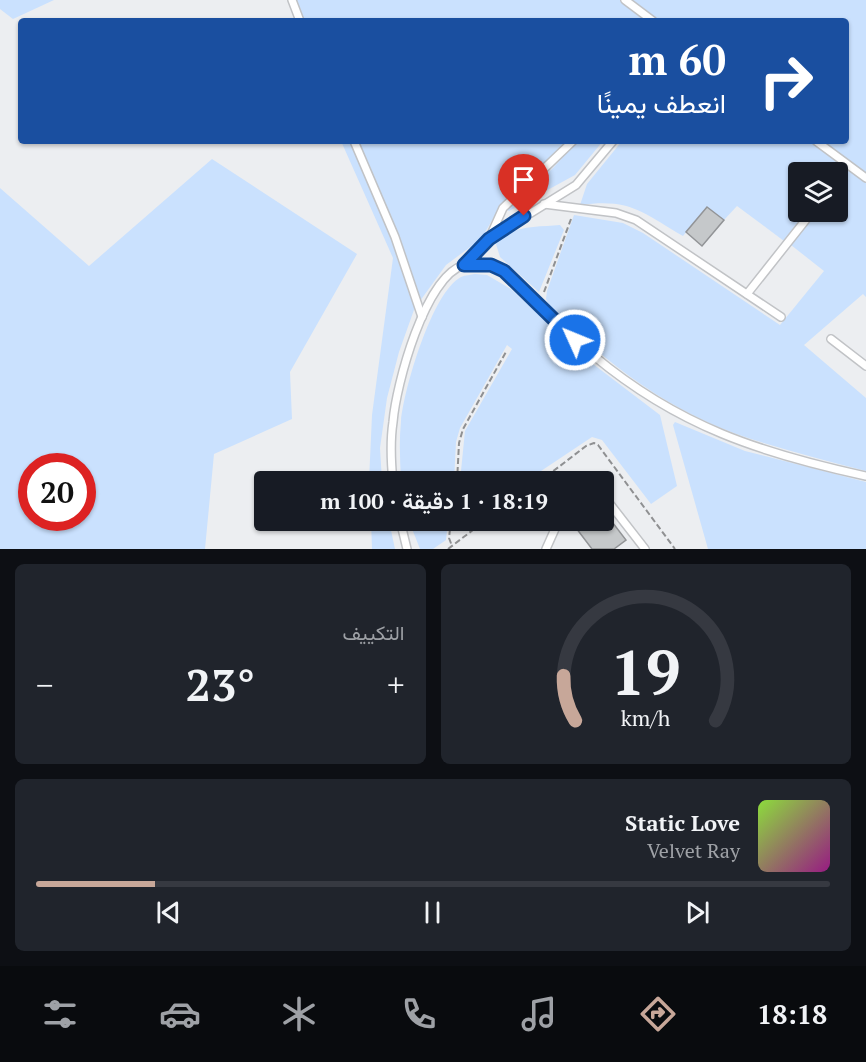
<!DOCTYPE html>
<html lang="ar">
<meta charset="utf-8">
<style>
:root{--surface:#171b24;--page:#20242c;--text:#f1f3f6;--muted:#9ea1a6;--line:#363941;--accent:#c7a799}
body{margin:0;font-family:"PT Serif",Vazirmatn,serif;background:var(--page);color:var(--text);direction:rtl;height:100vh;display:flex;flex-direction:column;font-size:22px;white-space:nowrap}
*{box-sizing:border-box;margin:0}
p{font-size:20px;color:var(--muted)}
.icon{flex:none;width:33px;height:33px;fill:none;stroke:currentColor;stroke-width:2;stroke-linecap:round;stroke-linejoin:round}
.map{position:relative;height:549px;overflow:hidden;direction:ltr}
.details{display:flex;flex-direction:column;gap:15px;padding:15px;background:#0d0f14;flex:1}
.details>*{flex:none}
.top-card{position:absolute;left:18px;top:18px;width:831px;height:126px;border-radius:6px;box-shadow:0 2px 4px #0004;direction:rtl;background:#1a4fa0;color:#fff;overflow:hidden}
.controls{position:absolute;left:788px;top:162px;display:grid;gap:12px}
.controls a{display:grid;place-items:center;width:60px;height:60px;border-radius:6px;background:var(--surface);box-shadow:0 2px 4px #0004;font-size:30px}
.speed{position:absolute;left:18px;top:453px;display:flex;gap:12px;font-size:30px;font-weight:700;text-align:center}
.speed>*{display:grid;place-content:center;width:78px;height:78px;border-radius:50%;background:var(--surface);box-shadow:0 2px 4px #0004;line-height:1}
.speed .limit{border:9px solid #d22;background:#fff;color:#111}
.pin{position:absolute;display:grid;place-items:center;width:51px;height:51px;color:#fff;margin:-62px -26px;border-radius:50% 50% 50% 0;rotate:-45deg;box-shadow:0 0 6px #0007}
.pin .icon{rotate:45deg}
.me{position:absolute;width:66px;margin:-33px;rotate:314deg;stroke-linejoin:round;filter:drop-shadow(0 0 4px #0008)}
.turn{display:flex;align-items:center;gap:21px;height:126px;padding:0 24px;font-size:27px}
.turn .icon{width:78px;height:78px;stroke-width:2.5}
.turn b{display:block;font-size:42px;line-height:51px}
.big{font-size:45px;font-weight:600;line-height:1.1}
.details .tile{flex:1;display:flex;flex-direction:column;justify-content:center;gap:9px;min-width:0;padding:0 21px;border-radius:9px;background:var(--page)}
.details .dial{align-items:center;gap:0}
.dial svg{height:156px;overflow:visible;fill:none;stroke:var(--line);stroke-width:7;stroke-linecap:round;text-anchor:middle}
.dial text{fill:var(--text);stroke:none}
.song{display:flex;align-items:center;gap:18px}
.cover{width:72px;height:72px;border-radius:9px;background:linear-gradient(135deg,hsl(90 70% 55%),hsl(310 70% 35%))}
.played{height:6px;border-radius:3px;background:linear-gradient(90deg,var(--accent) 15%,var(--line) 15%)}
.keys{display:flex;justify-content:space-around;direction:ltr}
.heat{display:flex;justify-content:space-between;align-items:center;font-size:33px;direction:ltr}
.details .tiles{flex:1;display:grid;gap:15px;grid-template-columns:1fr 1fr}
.tile:last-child{grid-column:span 2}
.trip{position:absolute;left:254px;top:471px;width:360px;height:60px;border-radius:6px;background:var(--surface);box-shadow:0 2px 4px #0004;font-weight:600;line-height:60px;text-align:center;direction:rtl}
.tabs{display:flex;height:96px;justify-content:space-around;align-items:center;background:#090b0e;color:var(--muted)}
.tabs .icon{width:42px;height:42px}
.tabs .current{color:var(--accent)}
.tabs b{font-size:27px;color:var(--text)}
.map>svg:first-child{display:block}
</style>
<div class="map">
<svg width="866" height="549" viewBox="0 0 866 549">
<rect width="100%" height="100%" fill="#eceef1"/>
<g fill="#cae1fe" fill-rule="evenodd">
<polygon points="0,0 54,0 13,19 0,9"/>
<polygon points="296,0 620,0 647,21 304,21"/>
<polygon points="630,0 866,0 866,175 820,141 846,141 846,21 657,21"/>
<polygon points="341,141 351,141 392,238 415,307 399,352 387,398 380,448 382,481 369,481 372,415 393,258"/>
<polygon points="358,141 566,141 500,207 481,239 446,265 420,301 398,236"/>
<polygon points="578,141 603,141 575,175 509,211 506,209 552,169"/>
<path d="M 622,141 L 813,141 L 866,181 L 866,297 L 863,294 L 804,345 L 866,398 L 866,471 C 827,461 788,451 751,439 C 673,414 605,364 549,305 L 546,299 L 547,291 L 574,215 L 623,223 L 643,233 L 780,325 L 824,271 L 791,245 L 817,212 L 837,212 L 837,172 L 798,172 L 798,212 L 807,212 L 784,241 L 737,206 L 724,220 L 707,207 L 683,236 C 642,212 630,198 580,205 L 587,184 Z"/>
<path d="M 212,159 L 357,254 L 290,372 L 292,419 L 214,454 L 205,549 L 0,549 L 0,188 L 89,266 ZM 32,466 L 82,466 L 82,518 L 32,518 Z"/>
<path d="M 560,225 L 564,230 L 539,292 L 500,257 L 496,244 C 510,225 538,227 560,225 Z"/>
<path d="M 475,274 L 487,275 L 511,289 L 589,361 L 660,415 L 677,486 L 651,504 L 602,440 L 592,437 L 526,481 L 460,481 L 465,431 L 512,349 L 507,345 L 460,428 L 456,442 L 454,481 L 401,481 C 400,461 399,441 401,421 C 404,389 432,292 461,277 C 465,275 471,275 475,274 Z"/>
<polygon points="675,422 745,451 866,482 866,549 708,549 673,425"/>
<polygon points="371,521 389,521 395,549 372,549"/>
<polygon points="409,521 448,521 446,540 433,549 420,549"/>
</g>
<g fill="#c5c8ca" stroke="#929497" stroke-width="1.5">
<polygon points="707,207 724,220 702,246 686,232"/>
<polygon points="603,510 626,540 614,549 592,549 570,520 603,520"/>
</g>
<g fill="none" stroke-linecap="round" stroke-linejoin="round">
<defs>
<g id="service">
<polyline points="292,0 300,21"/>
<polyline points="625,0 653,21"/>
<polyline points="354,141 395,237 422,317"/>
<polyline points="816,141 866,178"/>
<polyline points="544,204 616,213 636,220 781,317"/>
<polyline points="489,239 503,208 573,141"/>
<polyline points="464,265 489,239 576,185 613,141"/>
<polyline points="747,294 812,212"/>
<polyline points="831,339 866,366"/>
<path d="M 393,482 C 391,462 390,442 393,422 C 396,385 425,276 464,265 C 478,261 492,266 504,271 C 535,298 562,329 594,356 C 678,426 760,453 866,476"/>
<polyline points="603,495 645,549"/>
<polyline points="400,520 407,549"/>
<polyline points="546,549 559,520"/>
</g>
</defs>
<use href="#service" stroke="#c1c3c6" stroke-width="10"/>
<g stroke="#8f9092" stroke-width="2" stroke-dasharray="6 3" stroke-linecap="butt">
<polyline points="544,292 571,219"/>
<polyline points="457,482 459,443 463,429 507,350"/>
<polyline points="539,482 586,446 594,443 598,445 675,549"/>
<polyline points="451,520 449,538 452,546"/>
<polyline points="448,549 486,520"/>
</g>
<use href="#service" stroke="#fff" stroke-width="7"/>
</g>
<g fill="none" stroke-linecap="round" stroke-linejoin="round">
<defs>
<polyline id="route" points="524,216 489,239 464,265 491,265 504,271 575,340"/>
</defs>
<use href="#route" stroke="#114b97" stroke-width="15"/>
<use href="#route" stroke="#1a73e8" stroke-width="10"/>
</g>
</svg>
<div class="controls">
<a><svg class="icon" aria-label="layers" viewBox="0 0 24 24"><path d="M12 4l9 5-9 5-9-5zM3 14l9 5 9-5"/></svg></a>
</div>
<div class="speed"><div class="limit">20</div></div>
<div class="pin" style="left:524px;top:216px;background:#d93025"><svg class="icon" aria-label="arrive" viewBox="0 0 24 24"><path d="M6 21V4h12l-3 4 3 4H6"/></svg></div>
<svg class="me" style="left:575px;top:340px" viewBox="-20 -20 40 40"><circle r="17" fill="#1a73e8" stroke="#fff" stroke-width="3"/><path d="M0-11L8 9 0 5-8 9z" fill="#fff"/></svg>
<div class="trip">18:19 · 1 دقيقة · 100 m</div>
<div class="top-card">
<div class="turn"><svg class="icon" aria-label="right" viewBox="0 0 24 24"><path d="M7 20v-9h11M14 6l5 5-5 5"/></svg><div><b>60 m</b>انعطف يمينًا</div></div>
</div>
</div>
<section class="details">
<div class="tiles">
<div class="tile dial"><svg viewBox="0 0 100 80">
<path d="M14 69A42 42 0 1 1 86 69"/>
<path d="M14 69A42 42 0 0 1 8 46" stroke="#c7a799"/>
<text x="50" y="56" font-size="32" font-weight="700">19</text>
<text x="50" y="72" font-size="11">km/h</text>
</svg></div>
<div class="tile"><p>التكييف</p>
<div class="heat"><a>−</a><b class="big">23°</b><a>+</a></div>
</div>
<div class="tile">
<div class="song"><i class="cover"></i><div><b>Static Love</b><p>Velvet Ray</p></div></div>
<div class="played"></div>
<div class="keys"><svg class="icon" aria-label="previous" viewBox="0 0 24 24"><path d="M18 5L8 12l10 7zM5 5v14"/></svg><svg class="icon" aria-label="pause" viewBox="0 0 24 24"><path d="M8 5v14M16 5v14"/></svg><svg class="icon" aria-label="next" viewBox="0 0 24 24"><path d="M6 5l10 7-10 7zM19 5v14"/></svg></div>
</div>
</div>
</section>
<nav class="tabs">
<b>18:18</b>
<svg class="icon current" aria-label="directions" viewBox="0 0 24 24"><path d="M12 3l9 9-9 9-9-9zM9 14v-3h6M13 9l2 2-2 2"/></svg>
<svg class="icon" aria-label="music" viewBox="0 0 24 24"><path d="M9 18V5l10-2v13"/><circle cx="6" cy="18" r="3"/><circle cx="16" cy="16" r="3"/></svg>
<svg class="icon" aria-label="phone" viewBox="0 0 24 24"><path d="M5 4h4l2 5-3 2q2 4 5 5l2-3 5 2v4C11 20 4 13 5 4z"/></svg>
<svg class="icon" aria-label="climate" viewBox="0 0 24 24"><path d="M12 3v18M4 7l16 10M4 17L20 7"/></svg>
<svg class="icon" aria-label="car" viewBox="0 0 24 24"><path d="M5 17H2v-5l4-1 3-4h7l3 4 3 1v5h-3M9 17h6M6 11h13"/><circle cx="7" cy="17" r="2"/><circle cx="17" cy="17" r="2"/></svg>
<svg class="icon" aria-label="filters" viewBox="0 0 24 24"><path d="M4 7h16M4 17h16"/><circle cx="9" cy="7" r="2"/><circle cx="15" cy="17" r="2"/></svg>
</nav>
